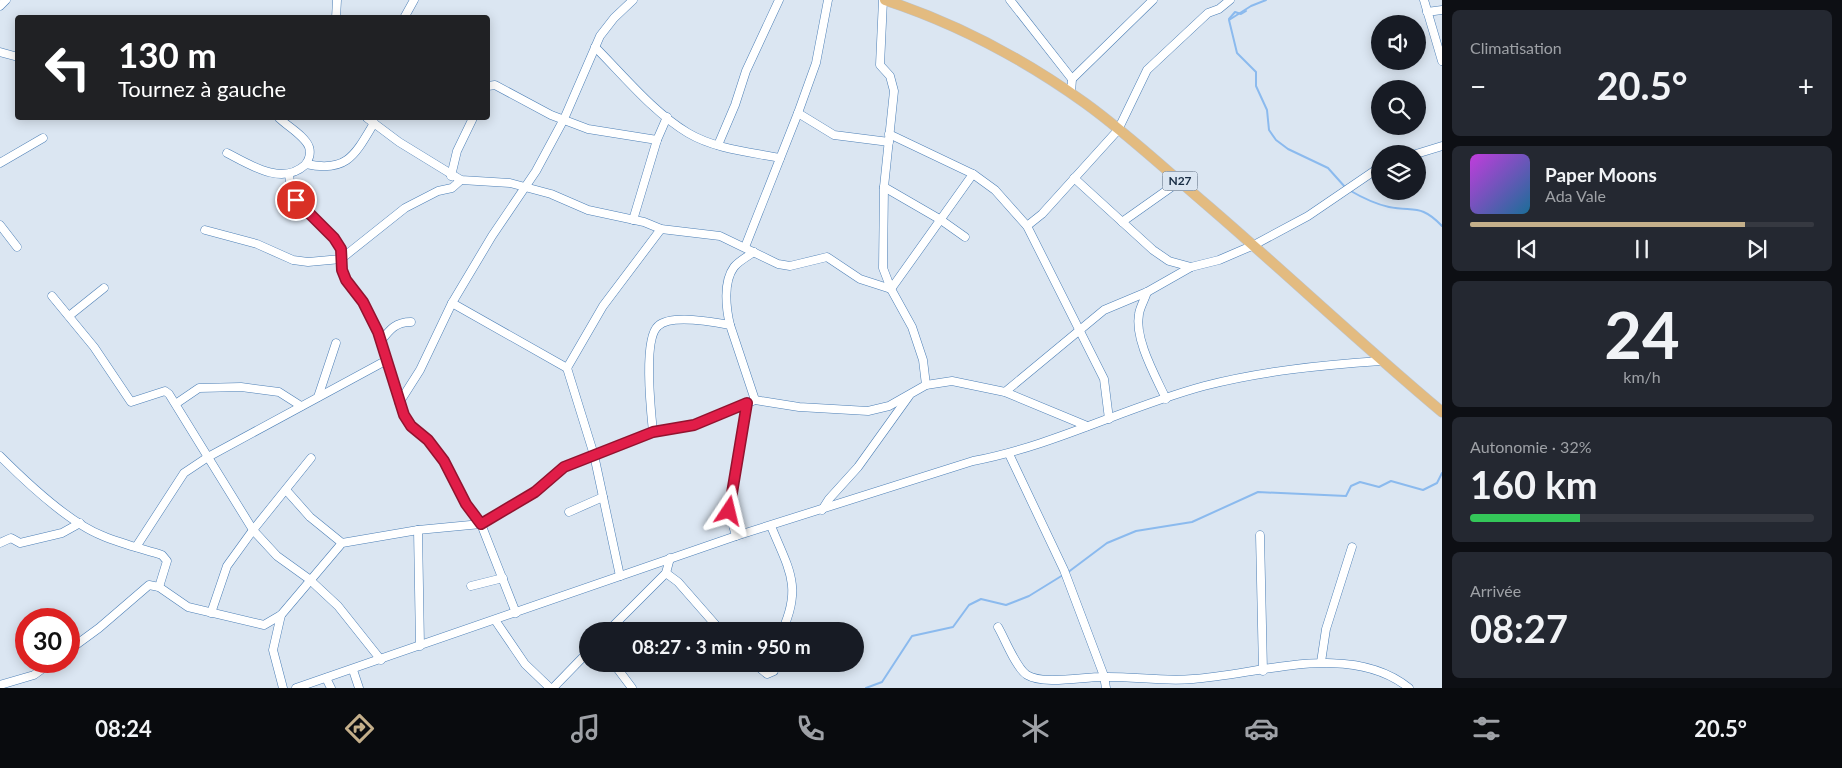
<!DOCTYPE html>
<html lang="fr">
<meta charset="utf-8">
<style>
:root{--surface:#171b24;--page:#242831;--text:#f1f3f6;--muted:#9ea1a6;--line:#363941;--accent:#c4af8a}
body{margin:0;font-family:Lato,sans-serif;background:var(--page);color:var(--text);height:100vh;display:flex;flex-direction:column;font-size:19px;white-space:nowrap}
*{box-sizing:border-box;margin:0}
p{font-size:16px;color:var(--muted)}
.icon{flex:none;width:28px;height:28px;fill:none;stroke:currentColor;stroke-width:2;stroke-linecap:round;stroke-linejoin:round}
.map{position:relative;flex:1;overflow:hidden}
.side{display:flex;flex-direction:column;gap:10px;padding:10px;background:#0d0f14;width:400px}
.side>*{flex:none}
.hud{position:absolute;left:15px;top:15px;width:475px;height:105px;border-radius:5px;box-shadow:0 2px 12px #0003;background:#202124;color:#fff;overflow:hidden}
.buttons{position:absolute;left:1371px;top:15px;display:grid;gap:10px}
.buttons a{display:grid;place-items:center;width:55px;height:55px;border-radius:50%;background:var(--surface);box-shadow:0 2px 12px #0003;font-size:25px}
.speed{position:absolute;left:15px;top:608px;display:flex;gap:10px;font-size:25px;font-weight:700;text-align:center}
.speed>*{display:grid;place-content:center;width:65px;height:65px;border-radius:50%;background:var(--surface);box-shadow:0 2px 12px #0003;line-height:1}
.speed .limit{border:8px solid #d22;background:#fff;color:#111}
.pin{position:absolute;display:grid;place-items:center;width:42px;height:42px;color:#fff;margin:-21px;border:2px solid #fff;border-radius:50%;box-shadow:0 1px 5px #0007}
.me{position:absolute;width:55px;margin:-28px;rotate:10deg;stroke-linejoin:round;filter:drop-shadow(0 0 4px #0008)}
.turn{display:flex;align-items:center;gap:18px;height:105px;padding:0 20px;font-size:22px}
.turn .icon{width:65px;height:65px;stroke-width:2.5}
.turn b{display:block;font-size:35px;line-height:42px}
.big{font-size:38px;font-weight:700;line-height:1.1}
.side .card{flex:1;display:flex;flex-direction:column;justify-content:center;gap:8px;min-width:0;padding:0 18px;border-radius:8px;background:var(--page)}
.side .dial{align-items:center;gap:0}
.dial b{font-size:65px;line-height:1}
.song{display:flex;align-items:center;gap:15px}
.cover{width:60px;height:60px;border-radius:8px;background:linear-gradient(135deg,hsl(290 70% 55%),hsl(200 70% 35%))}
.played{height:5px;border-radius:2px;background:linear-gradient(90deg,var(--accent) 80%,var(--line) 80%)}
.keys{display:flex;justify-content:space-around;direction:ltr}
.heat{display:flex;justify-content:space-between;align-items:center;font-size:28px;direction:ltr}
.charge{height:8px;border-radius:4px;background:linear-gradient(90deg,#34c759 32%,var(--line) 0)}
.trip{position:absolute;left:579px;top:622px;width:285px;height:50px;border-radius:25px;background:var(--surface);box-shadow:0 2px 12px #0003;font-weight:700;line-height:50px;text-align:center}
.tabs{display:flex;height:80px;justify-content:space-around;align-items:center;background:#090b0e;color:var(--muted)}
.tabs .icon{width:35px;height:35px}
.tabs .active{color:var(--accent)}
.tabs b{font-size:22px;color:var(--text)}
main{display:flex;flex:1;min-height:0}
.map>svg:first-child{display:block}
</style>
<main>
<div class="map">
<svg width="1442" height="688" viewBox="0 0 1442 688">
<rect width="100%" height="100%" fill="#dbe6f2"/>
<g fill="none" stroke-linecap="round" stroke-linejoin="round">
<g stroke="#8bbaee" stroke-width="2">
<polyline points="1266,0 1251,6 1229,20 1237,53 1256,72 1256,86 1267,110 1269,130 1276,140 1288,149 1328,168 1345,187"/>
<polyline points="1229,19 1235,12 1241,14 1246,11"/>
<path d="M 1349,190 C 1361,197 1375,204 1389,207 C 1415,212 1421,204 1442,226"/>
<polyline points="1067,573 1107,543 1136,531 1192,522 1258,492 1346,496 1351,486 1360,482 1379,487 1391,481 1423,490 1437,483 1442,473"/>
<polyline points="866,688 882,682 912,636 953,627 969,605 981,599 1006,605 1029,596 1063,575"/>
</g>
<defs>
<g id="minor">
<polyline points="883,0 880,65 890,76 894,91 884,187 883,268 891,289 912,327 923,360 926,385"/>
<polyline points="1010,0 1072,79 1071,93"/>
<polyline points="1424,0 1442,61"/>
<polyline points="0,6 6,0"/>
<polyline points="1427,12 1442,10"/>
<polyline points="336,18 337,0"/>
<polyline points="404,18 414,0"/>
<path d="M 595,47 C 624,76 653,112 688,133 C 715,149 750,152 780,158"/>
<polyline points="0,52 18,57"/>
<polyline points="1072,79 1153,0"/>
<polyline points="488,86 495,85 551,115 588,129 657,140"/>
<polyline points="798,113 834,135 889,142"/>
<polyline points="367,118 399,142 461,180 510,183 551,194 588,210 644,222 661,229 720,236 778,264 790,266 827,257 860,279 891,289 973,174"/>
<polyline points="889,134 973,174 995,190 1027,226 1104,379 1109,419"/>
<polyline points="718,145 735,105 746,71 779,0"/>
<path d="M 227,153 C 250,165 282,186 305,165 C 309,160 311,153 309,147 C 305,136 287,126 279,118"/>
<polyline points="1416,154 1442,146"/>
<polyline points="0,163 43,138"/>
<path d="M 306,164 C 347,173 355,155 374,123"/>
<polyline points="289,174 291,191 296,200 334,238 341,249 342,270 346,280 363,303 378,332 404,415 411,426 428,440 444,461 466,504 481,524 516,613"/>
<polyline points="451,176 457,151 473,118"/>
<polyline points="1074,178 1153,250 1169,261 1191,267"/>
<polyline points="884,187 941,220 965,237"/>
<polyline points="633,220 657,140 667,117"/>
<polyline points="1122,222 1180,181"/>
<polyline points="0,225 17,247"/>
<polyline points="1027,226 1042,214 1118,130 1147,70 1208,13 1219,9 1230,0"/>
<polyline points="205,230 257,244 293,260 308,262 341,259 405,208 438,191 452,188 461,180"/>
<polyline points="745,247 798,113 816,63 828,0"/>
<path d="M 1147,292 C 1145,299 1140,307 1139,314 C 1134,339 1156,377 1166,399"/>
<polyline points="52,296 94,347 131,402 165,391 169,394 253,530 277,556 309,579 338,606 381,660"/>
<polyline points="452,303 567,368 594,455 620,576"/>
<polyline points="69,316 104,288"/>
<path d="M 730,325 C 726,308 723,282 734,267 C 739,261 748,256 754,252"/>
<path d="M 381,341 C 390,329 396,322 411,322"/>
<polyline points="567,368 603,306 661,229"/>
<polyline points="1005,392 1104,310 1147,292 1191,267 1219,260 1254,245 1308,216 1380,167"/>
<polyline points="318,397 336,343"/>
<polyline points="177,403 199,388 241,387 279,392 301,406"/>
<polyline points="399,403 420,370 452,303 492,236 536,171 564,119 600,36 614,18 633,0"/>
<path d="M 653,432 C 651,412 643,339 658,326 C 671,314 714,322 730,325 L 755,400"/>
<polyline points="1009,454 1064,570 1104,676 1106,688"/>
<path d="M 0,456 C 26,482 69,523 103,536 C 122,544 143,549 162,555 L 167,561 L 159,587"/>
<polyline points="286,490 310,517 342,543"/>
<polyline points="822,510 829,499 858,467 909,396"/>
<polyline points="569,512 603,497"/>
<path d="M 771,526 C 788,568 803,586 782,631"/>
<polyline points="418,530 420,646"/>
<polyline points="1260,535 1263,671"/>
<polyline points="736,536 729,511 747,403"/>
<polyline points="0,543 11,538 20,543 62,533 80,523"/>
<polyline points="136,547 184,473 208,457 387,360"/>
<polyline points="666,573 678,582 721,631"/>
<polyline points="471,586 503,578"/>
<polyline points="211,613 227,566 253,530 311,458"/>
<polyline points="281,615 273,650 283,688"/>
<polyline points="495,620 525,664 550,688"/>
<path d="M 998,627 C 1005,639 1016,668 1027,675 C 1043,685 1083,677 1102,677 C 1132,676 1163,682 1193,679 C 1261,674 1351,641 1409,688"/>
<polyline points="608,631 666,573 670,558"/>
<polyline points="69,650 99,628 149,585 159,587 188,607 264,625 281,615 342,543 418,530 481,524 535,492 564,467 653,432 694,425 755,400 799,407 868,411 889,406 926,385 952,381 1005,392 1087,426"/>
<polyline points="1321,662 1326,629 1352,547"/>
<polyline points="614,664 632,688"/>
<polyline points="755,664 767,674 774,671 774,664"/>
<polyline points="353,670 359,688"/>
<polyline points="326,678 331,688"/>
<polyline points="0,685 34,675 53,661"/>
<path d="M 296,688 L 736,536 L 973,461 C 1053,446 1126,407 1204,386 C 1262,371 1322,365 1381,361"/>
<polyline points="553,688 588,652"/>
</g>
<path id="major" d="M 885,0 C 955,23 1025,60 1085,103 C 1128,134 1167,171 1207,205 C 1286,273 1362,345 1442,412"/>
</defs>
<use href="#minor" stroke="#4c7fb6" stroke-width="9"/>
<use href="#major" stroke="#bec4ca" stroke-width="11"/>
<use href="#minor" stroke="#fff" stroke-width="8"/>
<use href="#major" stroke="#e3bb80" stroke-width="10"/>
</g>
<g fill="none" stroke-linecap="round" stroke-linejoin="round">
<defs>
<polyline id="route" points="296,200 334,238 341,249 342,270 346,280 363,302 378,332 404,415 411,426 428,440 444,461 466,504 481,524 535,492 564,467 653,432 694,425 747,403 729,511"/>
</defs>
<use href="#route" stroke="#92132f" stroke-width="12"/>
<use href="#route" stroke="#e11d48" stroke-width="9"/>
</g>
<g text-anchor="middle" stroke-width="5" stroke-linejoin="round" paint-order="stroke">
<rect fill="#dbe6f2" stroke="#526478" stroke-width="1" x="1162.5" y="171.5" width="35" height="19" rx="4"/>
<g font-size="12" font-weight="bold" fill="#172c43">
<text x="1180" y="185">N27</text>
</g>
</g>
</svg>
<div class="buttons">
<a><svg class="icon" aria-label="sound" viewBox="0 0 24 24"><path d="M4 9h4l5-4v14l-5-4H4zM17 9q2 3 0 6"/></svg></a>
<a><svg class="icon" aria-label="search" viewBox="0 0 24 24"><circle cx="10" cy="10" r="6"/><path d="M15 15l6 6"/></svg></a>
<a><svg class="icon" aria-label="layers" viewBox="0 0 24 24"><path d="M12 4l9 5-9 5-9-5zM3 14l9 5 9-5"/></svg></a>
</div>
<div class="speed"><div class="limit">30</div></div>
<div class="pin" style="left:296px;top:200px;background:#d93025"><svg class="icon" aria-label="arrive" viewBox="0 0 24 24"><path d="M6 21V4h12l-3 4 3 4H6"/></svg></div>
<svg class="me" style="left:729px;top:511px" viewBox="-20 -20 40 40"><path d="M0-17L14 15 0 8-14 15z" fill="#e11d48" stroke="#fff" stroke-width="4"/></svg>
<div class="trip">08:27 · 3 min · 950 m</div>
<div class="hud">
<div class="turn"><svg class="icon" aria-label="left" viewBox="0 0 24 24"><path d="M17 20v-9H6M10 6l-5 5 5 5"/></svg><div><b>130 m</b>Tournez à gauche</div></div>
</div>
</div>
<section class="side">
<div class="card"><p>Climatisation</p>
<div class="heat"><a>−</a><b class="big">20.5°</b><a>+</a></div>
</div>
<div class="card">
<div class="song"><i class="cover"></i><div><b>Paper Moons</b><p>Ada Vale</p></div></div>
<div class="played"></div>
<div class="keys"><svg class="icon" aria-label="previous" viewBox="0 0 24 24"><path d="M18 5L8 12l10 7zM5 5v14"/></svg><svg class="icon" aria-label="pause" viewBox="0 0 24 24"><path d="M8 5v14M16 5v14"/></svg><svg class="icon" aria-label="next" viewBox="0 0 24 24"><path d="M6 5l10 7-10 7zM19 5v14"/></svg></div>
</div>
<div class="card dial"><b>24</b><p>km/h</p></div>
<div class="card"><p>Autonomie · 32%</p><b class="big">160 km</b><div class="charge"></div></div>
<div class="card"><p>Arrivée</p><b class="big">08:27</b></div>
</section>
</main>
<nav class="tabs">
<b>08:24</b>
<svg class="icon active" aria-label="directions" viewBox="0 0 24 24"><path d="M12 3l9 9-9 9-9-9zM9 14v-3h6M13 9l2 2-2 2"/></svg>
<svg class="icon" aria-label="music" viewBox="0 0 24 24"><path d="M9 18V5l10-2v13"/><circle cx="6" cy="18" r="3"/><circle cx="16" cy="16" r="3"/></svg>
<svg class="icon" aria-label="phone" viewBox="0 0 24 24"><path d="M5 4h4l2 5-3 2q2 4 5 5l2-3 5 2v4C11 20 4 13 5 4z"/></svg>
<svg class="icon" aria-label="climate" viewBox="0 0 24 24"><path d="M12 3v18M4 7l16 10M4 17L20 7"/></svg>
<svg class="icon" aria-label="car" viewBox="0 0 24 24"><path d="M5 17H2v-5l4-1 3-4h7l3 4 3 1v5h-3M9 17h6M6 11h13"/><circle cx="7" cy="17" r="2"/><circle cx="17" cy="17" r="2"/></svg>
<svg class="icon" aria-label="filters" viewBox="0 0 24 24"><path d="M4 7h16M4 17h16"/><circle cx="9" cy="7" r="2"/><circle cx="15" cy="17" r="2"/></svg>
<b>20.5°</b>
</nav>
